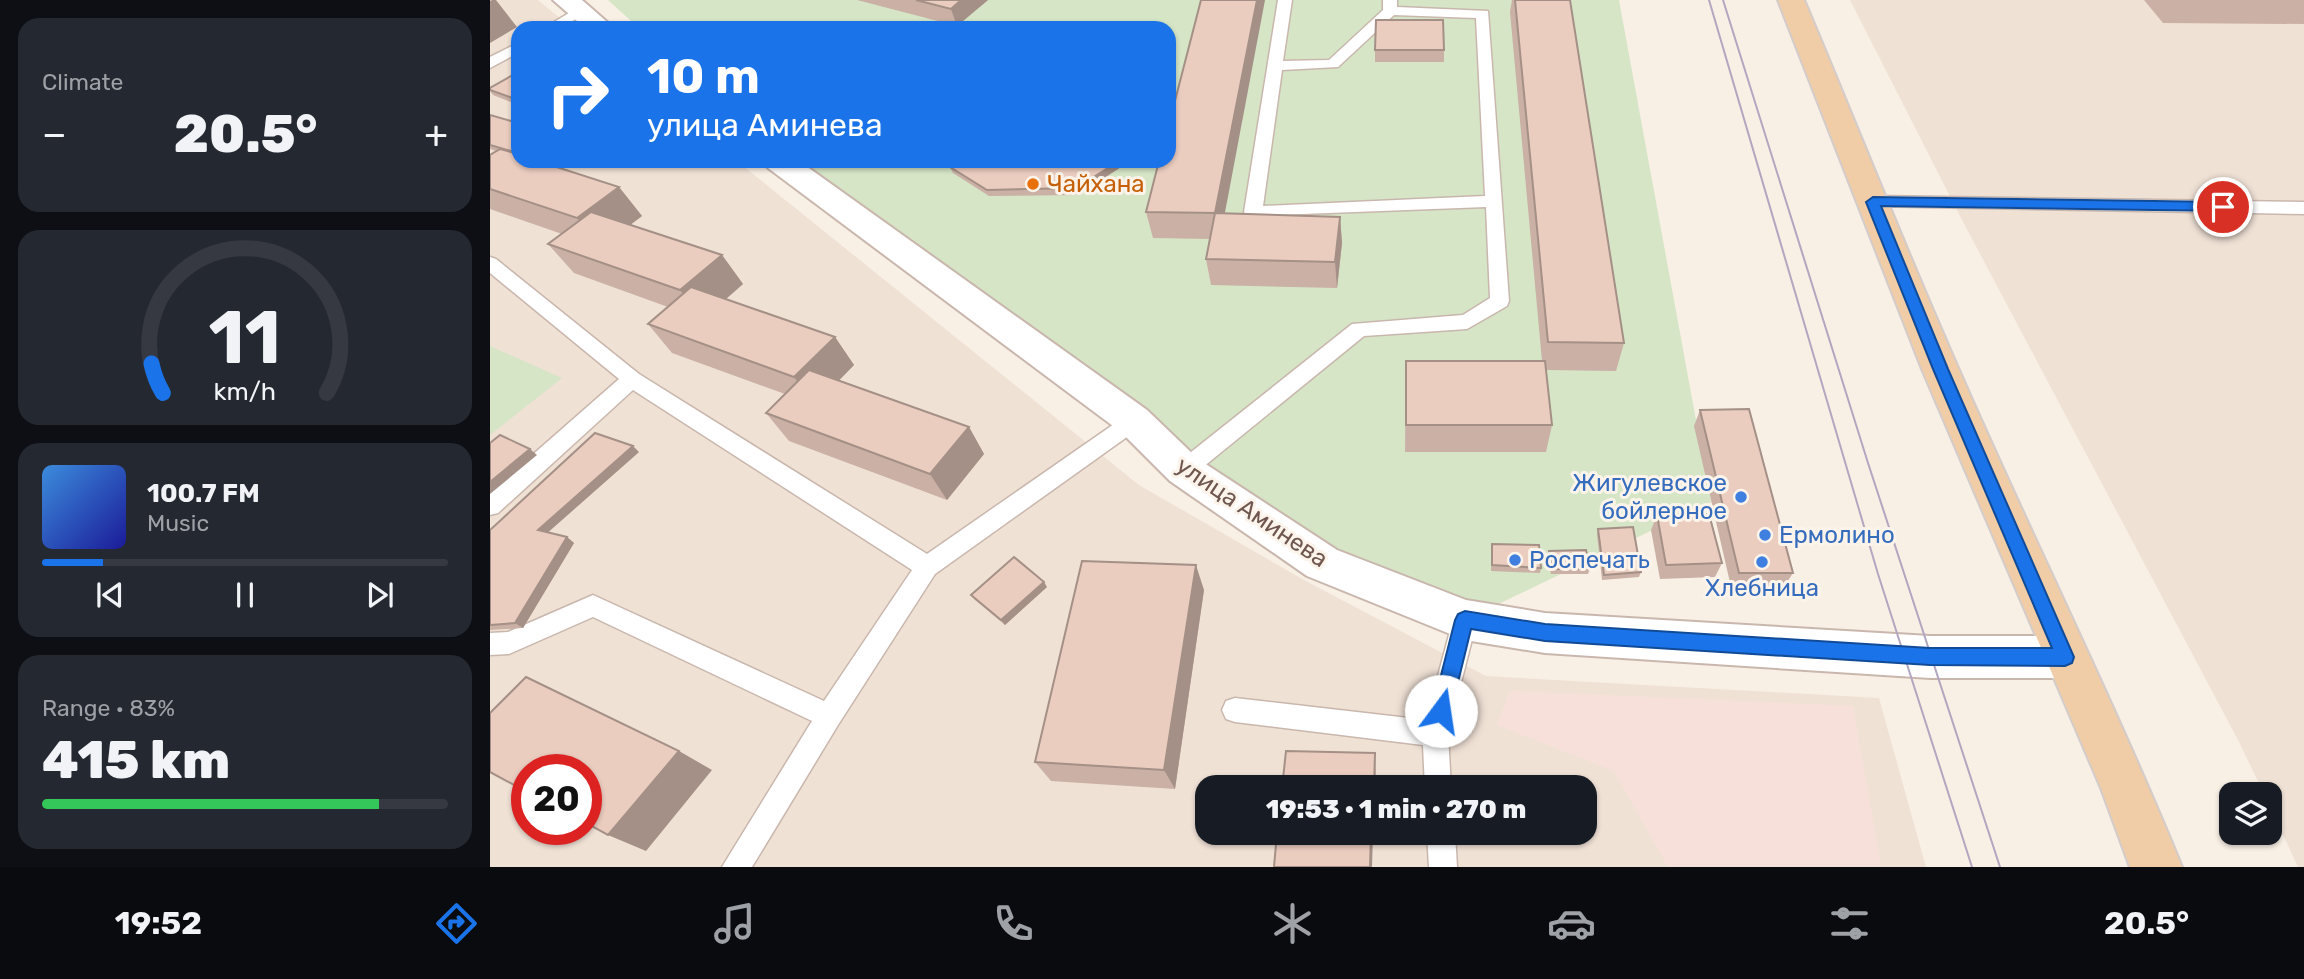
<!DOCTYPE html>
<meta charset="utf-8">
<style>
:root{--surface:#171b24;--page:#242831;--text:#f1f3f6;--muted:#9ea1a6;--line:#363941;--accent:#1a73e8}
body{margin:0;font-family:Rubik,sans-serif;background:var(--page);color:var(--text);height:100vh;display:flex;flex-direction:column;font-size:26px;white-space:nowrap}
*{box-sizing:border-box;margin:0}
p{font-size:23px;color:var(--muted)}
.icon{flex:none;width:38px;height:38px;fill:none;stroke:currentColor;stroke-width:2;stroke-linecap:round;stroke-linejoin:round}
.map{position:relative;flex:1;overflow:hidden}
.sheet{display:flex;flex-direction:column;gap:18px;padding:18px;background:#0d0f14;width:490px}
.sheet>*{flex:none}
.guide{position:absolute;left:21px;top:21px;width:665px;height:147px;border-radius:21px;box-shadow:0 2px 5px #0004;background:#1a73e8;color:#fff;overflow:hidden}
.tools{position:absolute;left:1729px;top:782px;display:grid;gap:14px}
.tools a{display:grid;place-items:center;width:63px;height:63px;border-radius:14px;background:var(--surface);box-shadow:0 2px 5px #0004;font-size:35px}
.speed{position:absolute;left:21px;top:754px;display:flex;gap:14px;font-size:35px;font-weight:700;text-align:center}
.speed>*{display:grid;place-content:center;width:91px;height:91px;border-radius:50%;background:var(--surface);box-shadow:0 2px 5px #0004;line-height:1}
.speed .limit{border:10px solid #d22;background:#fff;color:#111}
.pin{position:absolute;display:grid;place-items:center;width:60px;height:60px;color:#fff;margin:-30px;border:4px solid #fff;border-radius:50%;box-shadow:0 2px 7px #0007}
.me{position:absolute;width:77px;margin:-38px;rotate:14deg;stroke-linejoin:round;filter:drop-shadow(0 0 5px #0008)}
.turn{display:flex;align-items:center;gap:24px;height:147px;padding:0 21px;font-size:32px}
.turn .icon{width:91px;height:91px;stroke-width:2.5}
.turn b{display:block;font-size:49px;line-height:60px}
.big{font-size:52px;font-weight:800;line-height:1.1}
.sheet .card{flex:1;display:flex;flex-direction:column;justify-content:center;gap:10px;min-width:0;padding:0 24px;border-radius:21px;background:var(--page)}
.sheet .dial{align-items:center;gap:0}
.dial svg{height:182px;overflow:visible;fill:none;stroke:var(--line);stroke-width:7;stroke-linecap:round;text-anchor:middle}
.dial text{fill:var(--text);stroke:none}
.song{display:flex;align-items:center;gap:21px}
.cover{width:84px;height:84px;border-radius:10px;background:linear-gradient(135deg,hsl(210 70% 55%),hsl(240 70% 35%))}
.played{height:7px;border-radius:4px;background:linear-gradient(90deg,var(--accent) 15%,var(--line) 15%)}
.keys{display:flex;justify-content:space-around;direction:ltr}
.heat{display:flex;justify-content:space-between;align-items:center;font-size:38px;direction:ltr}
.charge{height:10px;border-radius:5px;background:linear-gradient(90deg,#34c759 83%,var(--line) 0)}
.trip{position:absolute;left:705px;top:775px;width:402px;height:70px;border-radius:21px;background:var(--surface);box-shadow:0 2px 5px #0004;font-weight:800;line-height:70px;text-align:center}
.tab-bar{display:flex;height:112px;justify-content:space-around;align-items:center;background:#090b0e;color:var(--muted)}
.tab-bar .icon{width:49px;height:49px}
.tab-bar .on{color:var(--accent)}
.tab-bar b{font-size:32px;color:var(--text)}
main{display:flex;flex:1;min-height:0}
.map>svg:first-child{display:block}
</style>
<main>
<section class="sheet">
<div class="card"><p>Climate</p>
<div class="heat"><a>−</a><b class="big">20.5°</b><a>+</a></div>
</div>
<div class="card dial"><svg viewBox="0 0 100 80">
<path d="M14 69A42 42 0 1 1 86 69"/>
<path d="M14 69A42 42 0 0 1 9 56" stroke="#1a73e8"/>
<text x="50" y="56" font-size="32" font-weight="700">11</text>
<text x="50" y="72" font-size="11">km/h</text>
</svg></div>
<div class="card">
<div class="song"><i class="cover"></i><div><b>100.7 FM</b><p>Music</p></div></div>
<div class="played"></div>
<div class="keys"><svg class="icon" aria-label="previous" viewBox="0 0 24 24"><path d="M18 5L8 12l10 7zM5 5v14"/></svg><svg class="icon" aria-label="pause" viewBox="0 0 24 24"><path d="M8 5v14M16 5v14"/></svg><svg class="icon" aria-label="next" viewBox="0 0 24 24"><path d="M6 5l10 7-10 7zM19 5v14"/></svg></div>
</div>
<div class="card"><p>Range · 83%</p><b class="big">415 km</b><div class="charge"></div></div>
</section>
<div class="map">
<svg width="1814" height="867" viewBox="0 0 1814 867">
<rect width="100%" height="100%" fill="#f9f0e5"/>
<g fill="#f0e1d5" fill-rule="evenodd">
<path d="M 0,0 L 48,0 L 82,28 L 28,28 L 28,161 L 247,161 L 649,485 L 814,580 L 996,676 L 1389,698 L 1436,867 L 0,867 ZM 37,770 L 96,770 L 96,830 L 37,830 ZM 718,788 L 1096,788 L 1096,833 L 718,833 Z"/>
<polygon points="1360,0 1814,0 1814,867 1808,867 1780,807 1780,794 1774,794 1749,742 1472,220"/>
</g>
<polygon fill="#f8e0da" points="1020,691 1363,706 1391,867 1178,867 1124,771 1007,725"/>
<g fill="#d5e5c6">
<polygon points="118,0 1129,0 1221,502 975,620 832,563 295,161 679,161 679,28 149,28"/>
<polygon points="0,346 72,378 0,435"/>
</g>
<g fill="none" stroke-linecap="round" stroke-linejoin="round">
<defs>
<g id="service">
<path d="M 788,0 L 802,0 L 793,61 L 839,60 L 893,10 L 893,0 L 907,0 L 907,7 L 998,11 L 1019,301 L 1017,306 L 977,329 L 874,336 L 702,476 L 694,479 L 686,476 L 683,470 L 686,464 L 862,324 L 973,315 L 1000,298 L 996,207 L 757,216 L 754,212 ZM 904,15 L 986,18 L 995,196 L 773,206 L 792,70 L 848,67 Z"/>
<polygon points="89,7 94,8 94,14 71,28 54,28"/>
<polygon points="28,43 28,53 0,68 0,57"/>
<polygon points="1383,196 1814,202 1814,214 1377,206 1374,202 1377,198"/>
<polygon points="0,257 6,259 149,374 437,554 637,415 644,413 651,415 654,421 651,427 445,574 348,725 262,867 232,867 322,721 103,617 19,654 0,655 0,633 18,632 103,595 334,701 422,570 143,390 8,513 0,515 0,492 129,379 0,273"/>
<polygon points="975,609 983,612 987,620 958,734 961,788 935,788 933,745 745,722 736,719 732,710 736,701 745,698 936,720 963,620 967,612"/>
<polygon points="937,833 965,833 967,867 939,867"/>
</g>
<g id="tertiary">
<polygon points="63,0 92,0 124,28 95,28"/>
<polygon points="274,161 309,161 657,410 708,459 847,550 976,600 1055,613 1440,636 1575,636 1591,642 1598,657 1591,672 1575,678 1440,678 1055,653 975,640 817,576 680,481 631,432 278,168"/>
</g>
<path id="primary" d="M 1288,0 L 1314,0 C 1366,123 1415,248 1469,370 C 1542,537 1623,699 1692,867 L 1640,867 L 1611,788 L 1432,369 Z"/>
</defs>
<use href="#service" stroke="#c9b7ad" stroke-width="3"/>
<use href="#tertiary" stroke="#c9b7ad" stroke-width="4"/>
<use href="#primary" stroke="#d4ccca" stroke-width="4"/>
<use href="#service" fill="#fff" fill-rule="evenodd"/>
<use href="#tertiary" fill="#fff" fill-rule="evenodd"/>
<use href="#primary" fill="#f0cda6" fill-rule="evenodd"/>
<g stroke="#b2a6c1" stroke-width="2">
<polyline points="1219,0 1388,574 1482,867"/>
<polyline points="1233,0 1378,463 1510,867"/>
</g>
</g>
<g fill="#cab0a5">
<polygon points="367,0 498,0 467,26"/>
<polygon points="1022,0 1080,0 1134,343 1126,371 1056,370 1062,425 1056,452 915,452 916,361 1052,361 1020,12"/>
<polygon points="1654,0 1814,0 1814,24 1673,23"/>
<rect x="885" y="50" width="69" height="12"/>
<polygon points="28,72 28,105 3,95 0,91 0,88"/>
<polygon points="0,115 28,123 28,161 129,187 152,216 140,225 232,255 253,284 236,299 345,337 364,365 349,380 479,427 494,454 457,500 299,441 276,413 295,394 182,353 158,324 178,307 84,273 58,244 72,234 0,209 0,155 6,151 0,149"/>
<polygon points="630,161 631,167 588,195 499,196 463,173 460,167"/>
<polygon points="656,212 850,217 852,243 847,288 721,285 716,259 720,239 663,238"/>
<polygon points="1210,410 1303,573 1294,587 1241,587 1204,426"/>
<polygon points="149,452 58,532 77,537 84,543 33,628 0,630 0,530"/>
<polygon points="1167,515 1232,563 1225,577 1170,579 1161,530"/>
<polygon points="1108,529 1151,572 1149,577 1112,580 1107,534"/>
<polygon points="1002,544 1051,568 1050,573 1001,571"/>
<polygon points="1059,551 1100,569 1098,574 1061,574 1058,556"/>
<polygon points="557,587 515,625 485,600 481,595"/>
<polygon points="714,590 685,789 561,781 545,762"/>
</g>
<g fill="#a49086">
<polygon points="2,0 6,0 27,27 0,43 0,1"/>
<polygon points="471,0 498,0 467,26 461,9"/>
<polygon points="767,0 775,0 730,239 725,213"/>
<polygon points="630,161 631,167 588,195 586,188"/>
<polygon points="129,187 152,216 111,247 87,218"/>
<polygon points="850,217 852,243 847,288 845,262"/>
<polygon points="232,255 253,284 213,319 190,290"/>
<polygon points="345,337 364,365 325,405 304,377"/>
<polygon points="479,427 494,454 457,500 440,474"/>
<polygon points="143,446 149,452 55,535 48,530"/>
<polygon points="40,449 47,455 0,494 0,482"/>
<polygon points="77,537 84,543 33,628 25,623"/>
<polygon points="706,565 714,590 685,789 674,770"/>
<polygon points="554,582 557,587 515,625 511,620"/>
<polygon points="189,751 222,770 156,851 118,835"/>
<polygon points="885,753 886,788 884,788"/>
<polygon points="881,833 883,833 882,867 880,867"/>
</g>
<g fill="#ebcdc0" stroke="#a49086" stroke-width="2">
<polygon points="426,0 471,0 461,9"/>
<polygon points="711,0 767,0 725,213 850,217 845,262 716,259 725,213 656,212 669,161 679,161 679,124"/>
<polygon points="1025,0 1080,0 1134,343 1058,342"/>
<polygon points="886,20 953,20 954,50 885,50"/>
<polygon points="28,72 28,100 0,90 0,88"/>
<polygon points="0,115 28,123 28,153 0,145"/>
<polygon points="10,149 28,154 28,161 48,161 129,187 87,218 0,189 0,155"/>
<polygon points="469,161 629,161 586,188 497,190 460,167"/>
<polygon points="101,212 232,255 190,290 58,244"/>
<polygon points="201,287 345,337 304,377 158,324"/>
<polygon points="916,361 1055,361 1062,425 916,425"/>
<polygon points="319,370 479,427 440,474 276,413"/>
<polygon points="1259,409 1303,573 1249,573 1210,410"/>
<polygon points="105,433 143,446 48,530 77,537 25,623 0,625 0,530"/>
<polygon points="10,435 40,449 0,482 0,443"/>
<polygon points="1219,514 1232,563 1176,565 1167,515"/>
<polygon points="1143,527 1151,572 1114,575 1108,529"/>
<polygon points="1002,544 1049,545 1051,568 1002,565"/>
<polygon points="1096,550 1100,569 1062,569 1059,551"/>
<polygon points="524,557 554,582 511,620 481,595"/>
<polygon points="592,561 706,565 674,770 545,762"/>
<polygon points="36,677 189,751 118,835 96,823 96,770 37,770 37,792 0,772 0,713"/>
<polygon points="796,751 885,753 884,788 792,788"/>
<polygon points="787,833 881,833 880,867 784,867"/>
</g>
<polygon fill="#1a73e8" stroke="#114b97" stroke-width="2" points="1383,197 1733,202 1740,207 1733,211 1391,206 1458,369 1584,657 1582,663 1575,666 1440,665 1055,641 981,629 961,711 958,717 951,720 944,717 942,711 965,620 968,614 975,611 1055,624 1440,648 1562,648 1443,369 1376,202"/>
<circle fill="#e8710a" stroke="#fcf4eb" stroke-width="2.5" cx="543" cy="184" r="7"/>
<g fill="#3f7fe0" stroke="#fcf4eb" stroke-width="2.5">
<circle cx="1251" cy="497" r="7"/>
<circle cx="1275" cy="535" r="7"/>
<circle cx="1025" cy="560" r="7"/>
<circle cx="1272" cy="562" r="7"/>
</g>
<g text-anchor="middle" stroke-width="6" stroke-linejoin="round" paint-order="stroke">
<g font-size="24" fill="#c56008" stroke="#fcf4eb" text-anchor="start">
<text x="557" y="192">Чайхана</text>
</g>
<g font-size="24" fill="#366cbe" stroke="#fcf4eb" text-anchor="start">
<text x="1237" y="491" text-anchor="end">Жигулевское<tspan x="1237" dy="28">бойлерное</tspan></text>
<text x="1289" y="543">Ермолино</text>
<text x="1039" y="568">Роспечать</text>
<text x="1272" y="596" text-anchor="middle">Хлебница</text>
</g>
<g font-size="24" fill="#6f564e" stroke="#fcf4eb">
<text transform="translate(762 512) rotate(34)" y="8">улица Аминева</text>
</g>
</g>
</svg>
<div class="tools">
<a><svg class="icon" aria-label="layers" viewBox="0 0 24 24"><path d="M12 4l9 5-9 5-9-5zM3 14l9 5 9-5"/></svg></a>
</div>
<div class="speed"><div class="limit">20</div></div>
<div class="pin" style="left:1733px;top:207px;background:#d93025"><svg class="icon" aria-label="arrive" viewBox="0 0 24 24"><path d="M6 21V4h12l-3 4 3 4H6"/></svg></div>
<svg class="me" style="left:951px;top:711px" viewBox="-20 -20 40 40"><circle r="19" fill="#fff"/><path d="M0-13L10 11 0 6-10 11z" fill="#1a73e8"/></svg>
<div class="trip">19:53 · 1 min · 270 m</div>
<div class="guide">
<div class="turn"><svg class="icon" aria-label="right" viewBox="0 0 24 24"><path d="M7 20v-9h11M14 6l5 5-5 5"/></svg><div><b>10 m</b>улица Аминева</div></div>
</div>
</div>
</main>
<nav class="tab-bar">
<b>19:52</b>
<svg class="icon on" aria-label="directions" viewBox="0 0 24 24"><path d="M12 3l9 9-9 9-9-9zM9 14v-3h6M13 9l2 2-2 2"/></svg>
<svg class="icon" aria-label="music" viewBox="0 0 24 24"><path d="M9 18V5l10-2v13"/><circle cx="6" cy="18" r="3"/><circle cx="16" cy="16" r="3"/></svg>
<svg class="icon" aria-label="phone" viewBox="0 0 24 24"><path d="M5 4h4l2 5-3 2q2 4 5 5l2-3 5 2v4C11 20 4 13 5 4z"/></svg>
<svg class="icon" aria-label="climate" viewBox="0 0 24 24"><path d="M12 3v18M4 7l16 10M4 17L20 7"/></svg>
<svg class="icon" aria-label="car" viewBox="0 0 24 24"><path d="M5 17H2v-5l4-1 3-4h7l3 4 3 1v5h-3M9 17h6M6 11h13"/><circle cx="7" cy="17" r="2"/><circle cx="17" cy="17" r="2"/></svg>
<svg class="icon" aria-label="filters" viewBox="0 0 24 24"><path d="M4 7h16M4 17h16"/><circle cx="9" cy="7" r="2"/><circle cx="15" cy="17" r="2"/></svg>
<b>20.5°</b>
</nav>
